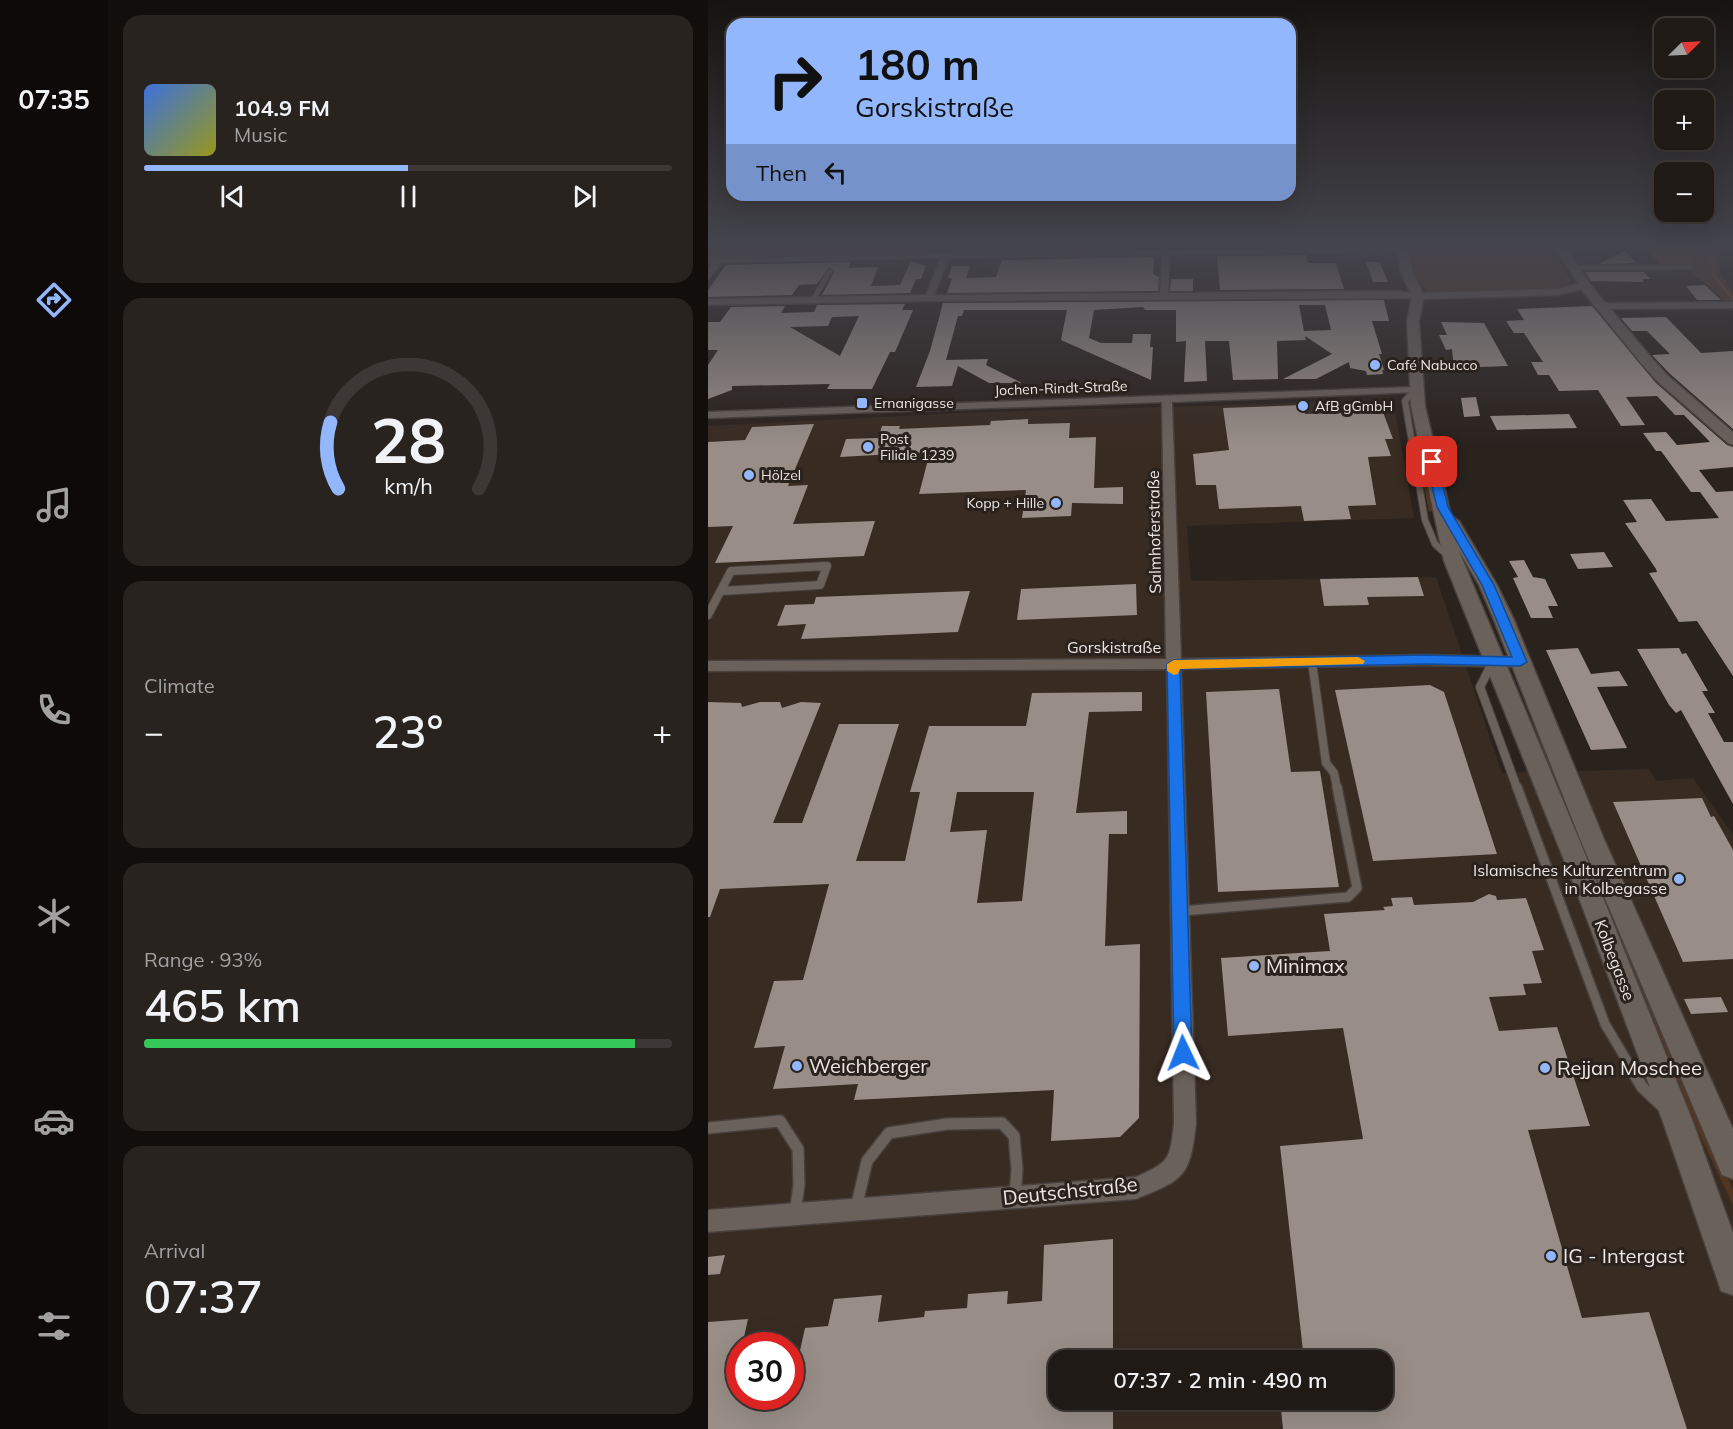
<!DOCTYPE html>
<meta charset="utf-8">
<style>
:root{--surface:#201a16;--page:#28231f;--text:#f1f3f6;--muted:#a2a1a1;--line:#3d3835;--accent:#93b7fd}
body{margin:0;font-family:Mulish,sans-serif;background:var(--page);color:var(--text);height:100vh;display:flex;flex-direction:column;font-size:22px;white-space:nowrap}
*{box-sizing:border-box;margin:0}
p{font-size:20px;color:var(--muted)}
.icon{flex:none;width:33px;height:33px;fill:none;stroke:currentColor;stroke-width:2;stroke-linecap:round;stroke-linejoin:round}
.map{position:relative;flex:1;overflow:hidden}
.drawer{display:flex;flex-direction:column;gap:15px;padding:15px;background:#120e0c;width:600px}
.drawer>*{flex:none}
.top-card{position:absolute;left:18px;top:18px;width:570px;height:183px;border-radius:18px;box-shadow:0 6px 24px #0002,0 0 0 2px var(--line);background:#93b7fd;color:#111;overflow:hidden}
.needle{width:39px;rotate:66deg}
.buttons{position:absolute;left:946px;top:18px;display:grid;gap:12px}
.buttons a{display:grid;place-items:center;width:60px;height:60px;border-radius:12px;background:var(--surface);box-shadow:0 6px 24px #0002,0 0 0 2px var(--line);font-size:30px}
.speed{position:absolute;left:18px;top:1332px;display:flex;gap:12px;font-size:30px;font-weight:700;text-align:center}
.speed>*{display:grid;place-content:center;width:78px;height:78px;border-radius:50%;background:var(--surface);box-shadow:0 6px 24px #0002,0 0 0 2px var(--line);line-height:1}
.speed .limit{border:9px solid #d22;background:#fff;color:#111}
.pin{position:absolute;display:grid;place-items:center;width:51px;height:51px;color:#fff;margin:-26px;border-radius:12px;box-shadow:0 3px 9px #0006}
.me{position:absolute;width:66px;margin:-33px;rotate:358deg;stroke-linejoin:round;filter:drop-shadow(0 0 4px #0008)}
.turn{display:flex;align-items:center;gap:21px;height:126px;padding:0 30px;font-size:27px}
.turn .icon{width:78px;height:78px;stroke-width:2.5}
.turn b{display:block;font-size:42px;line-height:51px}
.then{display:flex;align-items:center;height:57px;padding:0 30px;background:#0003;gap:12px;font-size:22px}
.big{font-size:45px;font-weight:600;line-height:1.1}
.drawer .tile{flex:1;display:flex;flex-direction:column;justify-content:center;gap:9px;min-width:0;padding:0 21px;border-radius:18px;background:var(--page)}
.drawer .dial{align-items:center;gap:0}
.dial svg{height:156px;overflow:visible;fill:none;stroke:var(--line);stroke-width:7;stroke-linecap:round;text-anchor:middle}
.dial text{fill:var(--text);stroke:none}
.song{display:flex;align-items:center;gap:18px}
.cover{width:72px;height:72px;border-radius:9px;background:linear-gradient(135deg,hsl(220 70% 55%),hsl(60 70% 35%))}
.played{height:6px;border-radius:3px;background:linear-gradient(90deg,var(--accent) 50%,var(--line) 50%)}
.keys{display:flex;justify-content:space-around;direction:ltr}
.heat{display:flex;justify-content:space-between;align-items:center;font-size:33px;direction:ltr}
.charge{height:9px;border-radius:4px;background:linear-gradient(90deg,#34c759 93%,var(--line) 0)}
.trip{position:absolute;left:340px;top:1350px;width:345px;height:60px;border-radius:18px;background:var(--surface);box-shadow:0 6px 24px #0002,0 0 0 2px var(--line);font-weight:600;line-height:60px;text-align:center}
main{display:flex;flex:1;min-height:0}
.menu{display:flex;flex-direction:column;width:108px;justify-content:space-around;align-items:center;background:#0d0a09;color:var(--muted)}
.menu .icon{width:42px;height:42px}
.menu .selected{color:var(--accent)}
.menu b{font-size:27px;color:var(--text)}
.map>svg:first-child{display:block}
</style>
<main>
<nav class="menu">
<b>07:35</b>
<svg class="icon selected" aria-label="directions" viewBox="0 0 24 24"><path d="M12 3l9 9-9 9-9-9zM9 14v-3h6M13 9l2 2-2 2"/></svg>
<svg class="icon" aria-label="music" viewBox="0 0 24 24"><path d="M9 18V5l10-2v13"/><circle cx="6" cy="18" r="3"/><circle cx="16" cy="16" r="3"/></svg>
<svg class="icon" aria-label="phone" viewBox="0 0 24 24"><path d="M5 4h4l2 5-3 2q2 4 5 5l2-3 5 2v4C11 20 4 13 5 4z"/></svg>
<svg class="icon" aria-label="climate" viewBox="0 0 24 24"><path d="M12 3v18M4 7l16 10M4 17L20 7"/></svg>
<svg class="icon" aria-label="car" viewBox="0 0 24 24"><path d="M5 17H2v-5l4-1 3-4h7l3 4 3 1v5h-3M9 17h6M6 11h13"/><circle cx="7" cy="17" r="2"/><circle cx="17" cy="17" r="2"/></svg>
<svg class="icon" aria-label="filters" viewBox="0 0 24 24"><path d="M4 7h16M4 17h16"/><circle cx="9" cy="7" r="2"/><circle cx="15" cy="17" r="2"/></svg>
</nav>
<section class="drawer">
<div class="tile">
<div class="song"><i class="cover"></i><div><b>104.9 FM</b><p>Music</p></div></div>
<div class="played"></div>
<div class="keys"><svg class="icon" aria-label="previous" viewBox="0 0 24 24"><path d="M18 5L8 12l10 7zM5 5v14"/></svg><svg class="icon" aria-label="pause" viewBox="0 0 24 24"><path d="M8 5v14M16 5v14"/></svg><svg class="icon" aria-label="next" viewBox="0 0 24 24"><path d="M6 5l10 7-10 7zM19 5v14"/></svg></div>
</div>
<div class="tile dial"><svg viewBox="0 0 100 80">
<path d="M14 69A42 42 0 1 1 86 69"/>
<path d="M14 69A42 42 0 0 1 10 35" stroke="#93b7fd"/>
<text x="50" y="56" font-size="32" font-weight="700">28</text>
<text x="50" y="72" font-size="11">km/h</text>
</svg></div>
<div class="tile"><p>Climate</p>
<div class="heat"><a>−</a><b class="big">23°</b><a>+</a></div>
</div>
<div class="tile"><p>Range · 93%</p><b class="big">465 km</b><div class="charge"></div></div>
<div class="tile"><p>Arrival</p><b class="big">07:37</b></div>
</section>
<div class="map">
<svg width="1025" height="1429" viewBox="0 0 1025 1429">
<rect width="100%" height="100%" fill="#2a221d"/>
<path fill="#382b22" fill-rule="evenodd" d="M 685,400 L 706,518 L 479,526 L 483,581 L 728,577 L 794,773 L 941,769 L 948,781 L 985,778 L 1025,835 L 1025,1429 L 0,1429 L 0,426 L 253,413 ZM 32,1346 L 82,1346 L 82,1396 L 32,1396 ZM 351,1360 L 675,1360 L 675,1400 L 351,1400 Z"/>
<g fill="#533522">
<polygon points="0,246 537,246 0,256"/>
<path d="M 701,246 L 844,246 L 863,281 L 847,289 L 724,293 C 705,283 704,264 701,246 Z"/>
<polygon points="932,246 1011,246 1010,261 1012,273 1025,291 1025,311 1002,287 978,269 961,269 937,249 929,250"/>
<polygon points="706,436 709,436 728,510 721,512"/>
<polygon points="855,798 860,805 1021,1181 1025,1190 1025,1205 977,1104"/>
</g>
<g fill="#794827">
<polygon points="601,246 244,252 242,251"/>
<polygon points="932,246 996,246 997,250 984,253 982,263 974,266 954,266 937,249 929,250"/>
<polygon points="228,251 210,255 0,259 0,256"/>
</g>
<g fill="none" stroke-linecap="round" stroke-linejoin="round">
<polyline stroke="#7d4b2b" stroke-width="3" points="1003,246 1006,276 1025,299"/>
</g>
<g fill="#988d87" fill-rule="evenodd">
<polygon points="917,250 928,263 892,264"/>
<polygon points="598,255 600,263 628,263 636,289 512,290 509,256"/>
<polygon points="446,257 445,274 451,277 450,291 239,293 244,278 240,278 244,266 262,266 258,278 288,277 294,260"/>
<polygon points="203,261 218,266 213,279 208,279 202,293 114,295 126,272 121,267 109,284 91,285 84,295 0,297 0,290 18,265 143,262 140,268 170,267 163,286 192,285"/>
<polygon points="658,262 672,262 680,282 665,282"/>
<polygon points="877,272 936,272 942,279 934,279 936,282 883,281"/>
<polygon points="463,279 485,279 485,291 462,291"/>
<polygon points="997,285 1013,300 989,300 978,286"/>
<path d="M 676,300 L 681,321 L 664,321 L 674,354 L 671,354 L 676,370 L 674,370 L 675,374 L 659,375 L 658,371 L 642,368 L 641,362 L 608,379 L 575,379 L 624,354 L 597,336 L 598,340 L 569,341 L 570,379 L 525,380 L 521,341 L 497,341 L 499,381 L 476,382 L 478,341 L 468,342 L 468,310 L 437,310 L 435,307 L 386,310 L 381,338 L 393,343 L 424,343 L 425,334 L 443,334 L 442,347 L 445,347 L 443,380 L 353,340 L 359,310 L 256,310 L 254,316 L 250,316 L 238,360 L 280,359 L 278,365 L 314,383 L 281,383 L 250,366 L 244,386 L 208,387 L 222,351 L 235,303 ZM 591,305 L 617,305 L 623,330 L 596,331 Z"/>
<path d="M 197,304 L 194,310 L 205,310 L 187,352 L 182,352 L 164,389 L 119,389 L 122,384 L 24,386 L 24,390 L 0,399 L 0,365 L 10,350 L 0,350 L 0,322 L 12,322 L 23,307 L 77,306 L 73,313 L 106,312 L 109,305 ZM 151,316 L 132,356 L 82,327 L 120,326 L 124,317 Z"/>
<polygon points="884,306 948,383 1019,445 1025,447 1025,467 991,470 1008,492 1025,491 1025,676 989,621 971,622 941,573 949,572 948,569 917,523 929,522 915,500 943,499 958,521 1011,518 992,492 983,492 953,451 948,451 935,433 958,432 969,445 1002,442 976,415 967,415 949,396 918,397 937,425 913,426 890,390 851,391 841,375 830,375 823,362 835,362 816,333 806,333 798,321 816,320 809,309"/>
<polygon points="958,317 993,353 1025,351 1025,429 961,373 944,355 962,354 939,331 924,331 913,318"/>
<polygon points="733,322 776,323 800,366 746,368 744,349 738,350 731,335 739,335"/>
<polygon points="768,397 772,416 756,417 753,398"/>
<polygon points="595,405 597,414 675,412 685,439 677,439 683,456 660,457 668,505 640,506 643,519 596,521 593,506 511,509 508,485 488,485 485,454 521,450 515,408"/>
<polygon points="861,414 869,428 789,430 782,416"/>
<polygon points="320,419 320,424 362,423 361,438 388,437 386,488 415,487 415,504 364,503 363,516 314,518 318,490 211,494 222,452 132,457 138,439 170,438 174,426 192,426 191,429 282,425 283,421"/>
<polygon points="106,424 80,486 100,485 85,524 167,521 156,556 7,563 25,526 0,527 0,442 37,440 44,427"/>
<polygon points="896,552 905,567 870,569 862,554"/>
<polygon points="816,560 825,577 837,579 850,606 840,606 845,618 823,618 805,578 810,577 801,561"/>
<polygon points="710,577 716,596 659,597 661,605 616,606 612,579"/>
<polygon points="428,584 429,615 309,620 313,589"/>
<polygon points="262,591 250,632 93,639 98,624 69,626 77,605 106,604 108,597"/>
<polygon points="870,648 883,674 911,671 920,686 889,687 919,748 883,750 838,650"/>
<polygon points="971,648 974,654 978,653 1000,691 994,691 1007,713 1000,713 1016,742 1025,742 1025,804 973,710 968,713 961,705 929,649"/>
<polygon points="722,685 736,692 789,854 665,861 627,690"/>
<polygon points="571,689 583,772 612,771 631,887 510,892 498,692"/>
<path d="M 434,692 L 434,711 L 381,712 L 368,813 L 419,811 L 419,834 L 401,834 L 397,946 L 432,944 L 431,1118 L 412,1137 L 343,1141 L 346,1090 L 146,1100 L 150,1084 L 65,1089 L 77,1046 L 46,1048 L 66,981 L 95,980 L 121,884 L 12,889 L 2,917 L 0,917 L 0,702 L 33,703 L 34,707 L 52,702 L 72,702 L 74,708 L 93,702 L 113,703 L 65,823 L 94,823 L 131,724 L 191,724 L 148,861 L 197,861 L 212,792 L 202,792 L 221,726 L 318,726 L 324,693 ZM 249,792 L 326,792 L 314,901 L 269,903 L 279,830 L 242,832 Z"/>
<polygon points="994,798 1003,817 1006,816 1025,850 1025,959 975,962 905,802"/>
<polygon points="781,894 788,896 789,900 818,898 836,950 824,951 834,983 815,984 818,995 781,997 791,1031 849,1027 882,1126 820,1130 874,1318 941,1312 979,1429 575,1429 572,1400 675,1400 675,1360 596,1360 572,1146 655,1139 635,1028 520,1036 513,958 622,951 616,914 677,910 675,907 685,906 683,898 704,897 706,905 765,902"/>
<polygon points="1013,997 1020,1012 983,1014 976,999"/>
<polygon points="405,1239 405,1350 430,1348 430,1360 351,1360 351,1400 405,1400 405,1429 0,1429 0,1322 40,1319 34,1346 32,1346 32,1396 82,1396 82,1356 91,1355 97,1328 120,1326 126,1299 174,1295 170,1322 216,1317 217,1311 259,1308 260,1294 300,1291 299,1304 334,1301 336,1245"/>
<polygon points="17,1255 12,1274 0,1275 0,1257"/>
</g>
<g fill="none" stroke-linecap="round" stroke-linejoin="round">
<defs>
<g id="service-far4">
<polyline points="0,261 213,256"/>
<polyline points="105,300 122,271"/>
</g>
<polyline id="service-far3" points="707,390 697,401 717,520 727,544 741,557"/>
<g id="service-far2">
<polyline points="0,615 23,571 119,566 112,585 13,591"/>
<polyline points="604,662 618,763 626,773 629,788"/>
<polyline points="784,663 772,687 809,788"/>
</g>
<g id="service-far1">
<polyline points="809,787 897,1024 925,1071"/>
<polyline points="473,911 640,897 649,888 629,787"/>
</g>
<g id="service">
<polyline points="924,1070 934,1087 953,1105"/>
<polyline points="0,1128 72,1121 90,1149 91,1185 87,1213"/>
<polyline points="148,1208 159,1161 181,1133 239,1124 294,1123 306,1136 309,1169 307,1196"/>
</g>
<g id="minor">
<path d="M 693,247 L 696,247 L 696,251 L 462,255 L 460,293 L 687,291 L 710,293 L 714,296 L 713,298 L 221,301 L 0,305 L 0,299 L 218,295 L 233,258 L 210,258 L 209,256 L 213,254 ZM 454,255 L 452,293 L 226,295 L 241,258 Z"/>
<polygon points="7,261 14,263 0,279 0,270"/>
<polygon points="980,265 984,267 983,269 867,270 863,268 867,266"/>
<polygon points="1025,302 1025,308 892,309 888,306 892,303"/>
<path d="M 707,387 L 711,388 L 711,392 L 464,402 L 473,659 L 717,655 L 812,657 L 819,662 L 812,667 L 717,665 L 473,669 L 488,1123 C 482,1177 477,1179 428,1199 L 0,1232 L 0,1210 L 428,1177 C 462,1162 462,1159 466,1123 L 459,669 L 0,671 L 0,661 L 458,659 L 454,402 L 0,418 L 0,412 Z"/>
</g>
<polygon id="tertiary" points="877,282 882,285 881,287 850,295 710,299 705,296 710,293 850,289"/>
<g id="secondary">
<polygon points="688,246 699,246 705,273 716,296 711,321 717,406 743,516 751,521 789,585 806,620 896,839 1025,1129 1025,1179 1014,1175 872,839 786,620 771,585 751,551 890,885 985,1122 1025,1233 1025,1295 1013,1291 1009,1279 955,1122 866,885 736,561 703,406 699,321 704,296 693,273"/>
<polygon points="846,246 856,246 885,288 942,356 959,375 1025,432 1025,445 1020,443 949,381 932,362 876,293"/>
</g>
</defs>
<use href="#service-far4" stroke="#47403c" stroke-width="6"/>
<use href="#service-far3" stroke="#47403c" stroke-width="8"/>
<use href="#service-far2" stroke="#47403c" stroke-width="10"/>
<use href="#service-far1" stroke="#47403c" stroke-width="12"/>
<use href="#service" stroke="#47403c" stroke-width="14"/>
<use href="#minor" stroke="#47403c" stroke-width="3"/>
<use href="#tertiary" stroke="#47403c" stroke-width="3"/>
<use href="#secondary" stroke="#47403c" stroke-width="3"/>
<use href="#service-far4" stroke="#6a615b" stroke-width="4.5"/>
<use href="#service-far3" stroke="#6a615b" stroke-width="6"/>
<use href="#service-far2" stroke="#6a615b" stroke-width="8"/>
<use href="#service-far1" stroke="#6a615b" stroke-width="9"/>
<use href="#service" stroke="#6a615b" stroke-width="11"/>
<use href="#minor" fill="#6a615b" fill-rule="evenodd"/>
<use href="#tertiary" fill="#6a615b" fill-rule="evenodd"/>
<use href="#secondary" fill="#6a615b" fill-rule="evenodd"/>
</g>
<linearGradient id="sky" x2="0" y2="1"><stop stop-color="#171310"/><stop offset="0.55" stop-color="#44444c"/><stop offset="1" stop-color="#44444c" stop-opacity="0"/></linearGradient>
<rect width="1025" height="446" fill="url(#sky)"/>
<polygon fill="#1a73e8" stroke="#114b97" stroke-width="1.5" points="724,459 729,462 740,507 786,585 819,662 812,666 717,664 472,669 484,1053 482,1059 475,1061 469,1059 466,1053 459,664 466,660 717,655 804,657 774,585 729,507 718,462"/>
<polygon fill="#f59e0b" points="650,657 657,661 655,664 472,669 470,674 466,675 459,671 459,664 466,660"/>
<g fill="#93b7fd" stroke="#2a221d" stroke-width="2">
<circle cx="667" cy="365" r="6"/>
<rect x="148" y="397" width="12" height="12" rx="3"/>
<circle cx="595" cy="406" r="6"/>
<circle cx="160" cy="447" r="6"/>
<circle cx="41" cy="475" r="6"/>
<circle cx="348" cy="503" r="6"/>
<circle cx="971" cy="879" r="6"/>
<circle cx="546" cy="966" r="6"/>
<circle cx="89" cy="1066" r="6"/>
<circle cx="837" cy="1068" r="6"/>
<circle cx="843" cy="1256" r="6"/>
</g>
<g text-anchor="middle" stroke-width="6" stroke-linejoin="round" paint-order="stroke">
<g font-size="14" fill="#ece6e3" stroke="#2a221d" text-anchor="start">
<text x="679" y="370">Café Nabucco</text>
<text x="166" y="408">Ernanigasse</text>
<text x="607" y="411">AfB gGmbH</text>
<text x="172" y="444">Post<tspan x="172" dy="16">Filiale 1239</tspan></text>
<text x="53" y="480">Hölzel</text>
<text x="336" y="508" text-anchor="end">Kopp + Hille</text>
</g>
<g font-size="14" fill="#ece6e3" stroke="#2a221d">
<text transform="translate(353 388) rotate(-2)" y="5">Jochen-Rindt-Straße</text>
</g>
<g font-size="16" fill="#ece6e3" stroke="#2a221d">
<text transform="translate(446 532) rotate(-91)" y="6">Salmhoferstraße</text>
<text x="406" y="653">Gorskistraße</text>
<text transform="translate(907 960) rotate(69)" y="6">Kolbegasse</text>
</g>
<g font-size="16" fill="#ece6e3" stroke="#2a221d" text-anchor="end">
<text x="959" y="876">Islamisches Kulturzentrum<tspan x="959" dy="18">in Kolbegasse</tspan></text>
</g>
<g font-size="20" fill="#ece6e3" stroke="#2a221d" text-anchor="start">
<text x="558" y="973">Minimax</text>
<text x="101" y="1073">Weichberger</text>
<text x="849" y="1075">Rejjan Moschee</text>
<text x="855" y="1263">IG - Intergast</text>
</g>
<g font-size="20" fill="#ece6e3" stroke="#2a221d">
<text transform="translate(362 1191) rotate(-6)" y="7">Deutschstraße</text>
</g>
</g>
</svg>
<div class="buttons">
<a><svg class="needle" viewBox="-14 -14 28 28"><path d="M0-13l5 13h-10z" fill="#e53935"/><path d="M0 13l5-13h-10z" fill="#a2a1a1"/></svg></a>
<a>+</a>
<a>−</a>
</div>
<div class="speed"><div class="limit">30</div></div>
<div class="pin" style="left:724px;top:462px;background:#d93025"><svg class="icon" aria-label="arrive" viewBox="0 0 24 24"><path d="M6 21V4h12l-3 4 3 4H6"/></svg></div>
<svg class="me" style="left:475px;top:1053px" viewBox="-20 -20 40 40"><path d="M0-17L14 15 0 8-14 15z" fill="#1a73e8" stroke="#fff" stroke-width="4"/></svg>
<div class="trip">07:37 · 2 min · 490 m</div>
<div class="top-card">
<div class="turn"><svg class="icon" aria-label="right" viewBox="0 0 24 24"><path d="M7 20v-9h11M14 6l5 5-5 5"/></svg><div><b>180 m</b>Gorskistraße</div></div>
<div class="then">Then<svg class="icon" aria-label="left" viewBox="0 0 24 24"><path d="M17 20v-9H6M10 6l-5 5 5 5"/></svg></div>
</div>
</div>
</main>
